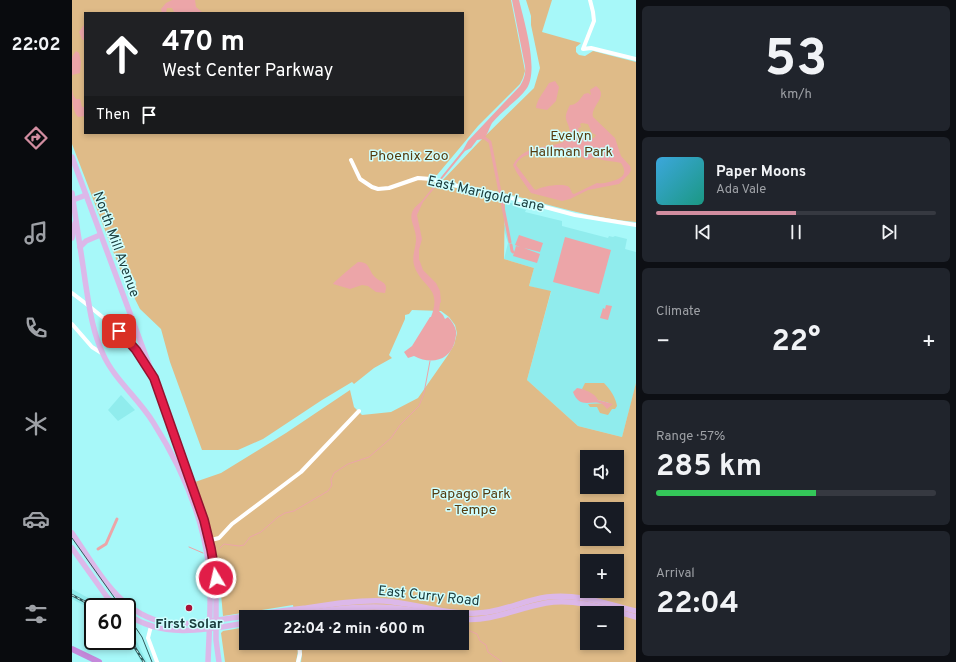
<!DOCTYPE html>
<meta charset="utf-8">
<style>
:root{--surface:#171b24;--page:#20242c;--text:#f1f3f6;--muted:#9ea1a6;--line:#363941;--accent:#d18da0}
body{margin:0;font-family:Overpass,sans-serif;background:var(--page);color:var(--text);height:100vh;display:flex;flex-direction:column;font-size:15px;white-space:nowrap}
*{box-sizing:border-box;margin:0}
p{font-size:13px;color:var(--muted)}
.icon{flex:none;width:22px;height:22px;fill:none;stroke:currentColor;stroke-width:2;stroke-linecap:round;stroke-linejoin:round}
.map{position:relative;flex:1;overflow:hidden}
.panel{display:flex;flex-direction:column;gap:6px;padding:6px;background:#0d0f14;width:320px}
.panel>*{flex:none}
.banner{position:absolute;left:12px;top:12px;width:380px;height:122px;border-radius:0px;box-shadow:0 2px 6px #0003;background:#202124;color:#fff;overflow:hidden}
.tools{position:absolute;left:508px;top:450px;display:grid;gap:8px}
.tools a{display:grid;place-items:center;width:44px;height:44px;border-radius:0px;background:var(--surface);box-shadow:0 2px 6px #0003;font-size:20px}
.speed{position:absolute;left:12px;top:598px;display:flex;gap:8px;font-size:20px;font-weight:700;text-align:center}
.speed>*{display:grid;place-content:center;width:52px;height:52px;border-radius:50%;background:var(--surface);box-shadow:0 2px 6px #0003;line-height:1}
.speed .limit{border:2px solid #111;border-radius:6px;background:#fff;color:#111}
.pin{position:absolute;display:grid;place-items:center;width:34px;height:34px;color:#fff;margin:-17px;border-radius:8px;box-shadow:0 2px 6px #0006}
.me{position:absolute;width:44px;margin:-22px;rotate:351deg;stroke-linejoin:round;filter:drop-shadow(0 0 3px #0008)}
.turn{display:flex;align-items:center;gap:14px;height:84px;padding:0 12px;font-size:18px}
.turn .icon{width:52px;height:52px;stroke-width:2.5}
.turn b{display:block;font-size:28px;line-height:34px}
.then{display:flex;align-items:center;height:38px;padding:0 12px;background:#0003;gap:8px;font-size:15px}
.big{font-size:30px;font-weight:700;line-height:1.1}
.panel .widget{flex:1;display:flex;flex-direction:column;justify-content:center;gap:6px;min-width:0;padding:0 14px;border-radius:6px;background:var(--page)}
.panel .dial{align-items:center;gap:0}
.dial b{font-size:52px;line-height:1}
.song{display:flex;align-items:center;gap:12px}
.cover{width:48px;height:48px;border-radius:6px;background:linear-gradient(135deg,hsl(200 70% 55%),hsl(170 70% 35%))}
.played{height:4px;border-radius:2px;background:linear-gradient(90deg,var(--accent) 50%,var(--line) 50%)}
.keys{display:flex;justify-content:space-around;direction:ltr}
.heat{display:flex;justify-content:space-between;align-items:center;font-size:22px;direction:ltr}
.charge{height:6px;border-radius:3px;background:linear-gradient(90deg,#34c759 57%,var(--line) 0)}
.trip{position:absolute;left:167px;top:610px;width:230px;height:40px;border-radius:0px;background:var(--surface);box-shadow:0 2px 6px #0003;font-weight:700;line-height:40px;text-align:center}
main{display:flex;flex:1;min-height:0}
.dock{display:flex;flex-direction:column;width:72px;justify-content:space-around;align-items:center;background:#090b0e;color:var(--muted)}
.dock .icon{width:28px;height:28px}
.dock .selected{color:var(--accent)}
.dock b{font-size:18px;color:var(--text)}
.map>svg:first-child{display:block}
</style>
<main>
<nav class="dock">
<b>22:02</b>
<svg class="icon selected" aria-label="directions" viewBox="0 0 24 24"><path d="M12 3l9 9-9 9-9-9zM9 14v-3h6M13 9l2 2-2 2"/></svg>
<svg class="icon" aria-label="music" viewBox="0 0 24 24"><path d="M9 18V5l10-2v13"/><circle cx="6" cy="18" r="3"/><circle cx="16" cy="16" r="3"/></svg>
<svg class="icon" aria-label="phone" viewBox="0 0 24 24"><path d="M5 4h4l2 5-3 2q2 4 5 5l2-3 5 2v4C11 20 4 13 5 4z"/></svg>
<svg class="icon" aria-label="climate" viewBox="0 0 24 24"><path d="M12 3v18M4 7l16 10M4 17L20 7"/></svg>
<svg class="icon" aria-label="car" viewBox="0 0 24 24"><path d="M5 17H2v-5l4-1 3-4h7l3 4 3 1v5h-3M9 17h6M6 11h13"/><circle cx="7" cy="17" r="2"/><circle cx="17" cy="17" r="2"/></svg>
<svg class="icon" aria-label="filters" viewBox="0 0 24 24"><path d="M4 7h16M4 17h16"/><circle cx="9" cy="7" r="2"/><circle cx="15" cy="17" r="2"/></svg>
</nav>
<div class="map">
<svg width="564" height="662" viewBox="0 0 564 662">
<rect width="100%" height="100%" fill="#a7f8f9"/>
<g fill="#90eced">
<polygon points="428,202 433,203 434,202 444,204 444,207 454,210 453,212 490,221 490,226 536,238 537,236 541,237 543,236 555,239 553,249 564,252 564,384 550,437 506,426 455,380 479,292 457,286 462,268 432,259 436,243 431,226 433,225"/>
<polygon points="49,395 63,410 46,421 36,410"/>
<polygon points="0,589 20,600 21,598 34,607 21,607 21,610 0,599"/>
<polygon points="55,627 64,640 75,662 69,662 64,652 55,640"/>
</g>
<g fill="#dfbb88" fill-rule="evenodd">
<path d="M 0,0 L 439,0 L 453,71 L 451,78 L 448,84 L 406,126 L 360,181 L 370,185 L 433,198 L 432,259 L 462,268 L 457,286 L 479,291 L 455,380 L 506,426 L 550,437 L 564,383 L 564,662 L 229,662 L 230,654 L 229,643 L 390,643 L 390,617 L 223,617 L 221,605 L 151,616 L 147,571 L 137,526 L 123,482 L 149,473 L 214,433 L 278,390 L 282,407 L 290,415 L 319,412 L 346,398 L 376,355 L 382,345 L 385,333 L 383,325 L 377,317 L 369,311 L 340,310 L 337,314 L 333,315 L 333,319 L 317,355 L 320,358 L 302,368 L 282,384 L 280,382 L 250,400 L 191,439 L 166,450 L 130,450 L 98,362 L 89,329 L 68,309 L 62,297 L 64,282 L 58,272 L 49,272 L 0,144 ZM 13,13 L 391,13 L 391,133 L 13,133 ZM 515,457 L 545,457 L 545,487 L 515,487 ZM 515,509 L 545,509 L 545,539 L 515,539 ZM 515,561 L 545,561 L 545,591 L 515,591 ZM 515,613 L 545,613 L 545,643 L 515,643 Z"/>
<path d="M 454,0 L 480,0 L 470,32 L 509,43 L 504,47 L 504,52 L 507,55 L 513,56 L 521,51 L 564,62 L 564,222 C 517,218 472,203 427,192 C 408,188 389,185 370,181 L 406,143 L 462,88 L 468,68 L 459,25 L 459,16 Z"/>
<path d="M 513,383 L 532,383 C 538,389 544,398 545,406 L 543,409 L 540,409 L 536,415 L 528,413 L 525,407 L 518,407 L 516,404 L 537,403 L 526,400 L 510,389 Z"/>
<polygon points="174,627 174,643 224,643 226,651 224,662 153,662 149,633 151,631"/>
</g>
<g fill="#eca5a8" fill-rule="evenodd">
<polygon points="100,0 123,0 124,7 131,13 101,13 102,12 100,8 95,8 94,13 90,13 89,9 94,3"/>
<path d="M 440,0 L 447,0 C 452,21 467,69 455,88 C 446,101 430,110 420,123 C 417,128 416,134 412,139 L 405,140 L 399,148 L 393,151 L 351,202 L 345,215 L 350,239 L 347,250 L 347,259 L 351,270 L 364,283 L 368,291 L 369,302 L 368,303 L 367,311 L 371,315 L 373,319 L 376,317 C 380,321 383,326 384,331 C 385,334 383,338 383,341 C 378,361 359,365 342,356 L 336,358 L 332,352 L 340,346 L 358,317 L 359,317 C 370,288 352,289 343,268 C 339,258 343,251 344,241 C 345,224 330,216 349,202 L 391,150 L 396,141 L 448,86 C 452,79 454,74 453,66 Z"/>
<polygon points="12,22 13,22 13,41 10,39 7,32 12,25"/>
<polygon points="4,51 7,53 9,62 8,73 0,75 0,57"/>
<path d="M 483,81 L 487,87 L 484,101 L 475,110 L 464,108 C 464,101 473,90 477,83 Z"/>
<path d="M 524,86 C 538,96 518,106 521,117 L 543,138 L 549,156 L 558,166 L 559,170 L 557,174 L 547,184 L 516,190 L 498,199 L 490,201 L 459,193 L 445,173 L 441,165 C 454,140 488,151 496,137 C 500,130 496,126 494,119 C 493,115 496,109 498,105 C 505,105 508,99 512,94 L 516,93 L 519,95 L 518,90 ZM 510,123 L 516,124 L 520,133 L 524,135 L 522,138 L 514,139 L 508,135 L 506,128 L 509,127 L 508,124 ZM 497,151 L 502,152 L 515,160 L 523,157 C 529,161 541,161 549,163 C 557,175 549,179 537,182 C 533,183 529,184 525,183 L 502,194 L 500,193 C 500,192 498,188 497,187 C 492,183 470,186 464,190 L 462,189 L 444,165 C 449,150 476,151 489,154 L 493,153 Z"/>
<path d="M 0,89 L 1,95 L 4,99 L 8,99 L 10,107 L 13,107 L 13,116 L 6,117 C 0,111 0,98 0,89 Z"/>
<polygon points="447,235 471,243 468,252 452,248 468,254 465,263 441,256 444,246 448,247 443,245"/>
<polygon points="493,237 539,250 527,294 481,282"/>
<path d="M 286,262 C 298,262 296,269 302,276 C 308,283 317,281 313,293 L 304,292 L 296,286 L 290,285 L 278,289 L 261,284 C 263,281 282,265 286,262 Z"/>
<polygon points="534,305 540,306 536,320 528,318 531,308 533,309"/>
<path d="M 505,388 C 512,389 523,393 526,400 L 541,404 L 535,409 C 533,407 532,405 530,404 C 519,399 508,410 501,392 Z"/>
</g>
<g fill="none" stroke-linecap="round" stroke-linejoin="round">
<g stroke="#eca5a8" stroke-width="1">
<polyline points="117,547 131,553"/>
<polyline points="148,548 152,544 167,546 172,545 178,537 189,532 206,517 213,513 222,511 256,491 260,485 259,480 262,473 276,464 297,457 319,438 328,425 347,406 352,393 358,361"/>
<polyline points="390,631 398,631 405,634 408,641 414,645 416,652 430,662"/>
</g>
<g stroke="#eca5a8" stroke-width="3">
<polyline points="410,136 418,142 438,242"/>
<polyline points="439,245 440,251 441,252"/>
<polyline points="26,549 34,544 45,519"/>
</g>
<g stroke="#fff" stroke-width="4">
<polyline points="518,0 521,12 522,21 511,49 519,48 564,59"/>
<polyline points="279,160 288,179 300,187 306,189 317,188 346,178 359,179 377,184 420,193 503,215 564,225"/>
<path d="M 0,293 C 32,317 56,336 77,371"/>
<polyline points="0,324 20,347 31,354"/>
<polyline points="135,541 147,538 160,524 229,472 287,411"/>
<polyline points="79,626 76,638 85,662"/>
<polyline points="226,662 228,654 227,643"/>
</g>
<g stroke="#dcb8e9" stroke-width="5.5">
<polyline points="0,157 82,378 132,520 139,549 144,578 144,640 147,662"/>
<path d="M 0,193 C 4,222 9,251 13,280 C 17,305 20,331 31,354 C 42,379 66,398 81,422 C 109,466 131,516 137,568 C 140,599 137,631 136,662"/>
<polyline points="1,200 14,195"/>
<polyline points="0,238 3,223"/>
<polyline points="8,247 14,241 28,235"/>
<path d="M 0,533 C 28,573 50,620 104,624 C 114,624 123,623 132,622 C 166,617 200,612 234,608 C 260,604 285,600 312,601 C 343,603 373,615 405,613 C 429,613 451,600 475,597 C 506,593 535,604 564,611"/>
<polyline points="0,548 35,597 46,607"/>
<path d="M 55,614 C 90,639 134,630 174,623"/>
<path d="M 210,617 C 240,612 271,607 302,607 C 327,607 352,612 378,617"/>
<path d="M 390,619 C 420,622 445,608 474,603 C 504,598 535,609 564,617"/>
</g>
<polyline stroke="#c489da" stroke-width="6" points="0,649 27,662"/>
<g stroke="#30595a" stroke-width="1">
<polyline points="0,538 49,607"/>
<polyline points="55,615 70,637 80,662"/>
</g>
<defs>
<g id="rail">
<polyline points="0,595 23,607"/>
<polyline points="55,635 72,662"/>
</g>
</defs>
<use href="#rail" stroke="#30595a" stroke-width="2.5"/>
<use href="#rail" stroke="#d0ffff" stroke-width="1" stroke-dasharray="3" stroke-linecap="butt"/>
</g>
<g fill="none" stroke-linecap="round" stroke-linejoin="round">
<defs>
<polyline id="route" points="47,331 64,350 82,378 132,520 139,549 144,578"/>
</defs>
<use href="#route" stroke="#92132f" stroke-width="10"/>
<use href="#route" stroke="#e11d48" stroke-width="7"/>
</g>
<circle fill="#a91136" stroke="#d0ffff" stroke-width="1.5" cx="117" cy="608" r="4"/>
<g text-anchor="middle" stroke-width="3" stroke-linejoin="round" paint-order="stroke">
<g font-size="14" fill="#553b0f" stroke="#d0ffff">
<text x="499" y="140">Evelyn<tspan x="499" dy="16">Hallman Park</tspan></text>
<text x="337" y="160">Phoenix Zoo</text>
<text x="399" y="498">Papago Park<tspan x="399" dy="16">- Tempe</tspan></text>
</g>
<g font-size="14" fill="#193b3c" stroke="#d0ffff">
<text transform="translate(414 193) rotate(13)" y="5">East Marigold Lane</text>
<text transform="translate(45 244) rotate(70)" y="5">North Mill Avenue</text>
<text transform="translate(357 595) rotate(6)" y="5">East Curry Road</text>
</g>
<g font-size="14" font-weight="bold" fill="#193b3c" stroke="#d0ffff">
<text x="117" y="628">First Solar</text>
</g>
</g>
</svg>
<div class="tools">
<a><svg class="icon" aria-label="sound" viewBox="0 0 24 24"><path d="M4 9h4l5-4v14l-5-4H4zM17 9q2 3 0 6"/></svg></a>
<a><svg class="icon" aria-label="search" viewBox="0 0 24 24"><circle cx="10" cy="10" r="6"/><path d="M15 15l6 6"/></svg></a>
<a>+</a>
<a>−</a>
</div>
<div class="speed"><div class="limit">60</div></div>
<div class="pin" style="left:47px;top:331px;background:#d93025"><svg class="icon" aria-label="arrive" viewBox="0 0 24 24"><path d="M6 21V4h12l-3 4 3 4H6"/></svg></div>
<svg class="me" style="left:144px;top:578px" viewBox="-20 -20 40 40"><circle r="17" fill="#e11d48" stroke="#fff" stroke-width="3"/><path d="M0-11L8 9 0 5-8 9z" fill="#fff"/></svg>
<div class="trip">22:04 · 2 min · 600 m</div>
<div class="banner">
<div class="turn"><svg class="icon" aria-label="ahead" viewBox="0 0 24 24"><path d="M12 20V5M6 11l6-6 6 6"/></svg><div><b>470 m</b>West Center Parkway</div></div>
<div class="then">Then<svg class="icon" aria-label="arrive" viewBox="0 0 24 24"><path d="M6 21V4h12l-3 4 3 4H6"/></svg></div>
</div>
</div>
<section class="panel">
<div class="widget dial"><b>53</b><p>km/h</p></div>
<div class="widget">
<div class="song"><i class="cover"></i><div><b>Paper Moons</b><p>Ada Vale</p></div></div>
<div class="played"></div>
<div class="keys"><svg class="icon" aria-label="previous" viewBox="0 0 24 24"><path d="M18 5L8 12l10 7zM5 5v14"/></svg><svg class="icon" aria-label="pause" viewBox="0 0 24 24"><path d="M8 5v14M16 5v14"/></svg><svg class="icon" aria-label="next" viewBox="0 0 24 24"><path d="M6 5l10 7-10 7zM19 5v14"/></svg></div>
</div>
<div class="widget"><p>Climate</p>
<div class="heat"><a>−</a><b class="big">22°</b><a>+</a></div>
</div>
<div class="widget"><p>Range · 57%</p><b class="big">285 km</b><div class="charge"></div></div>
<div class="widget"><p>Arrival</p><b class="big">22:04</b></div>
</section>
</main>
